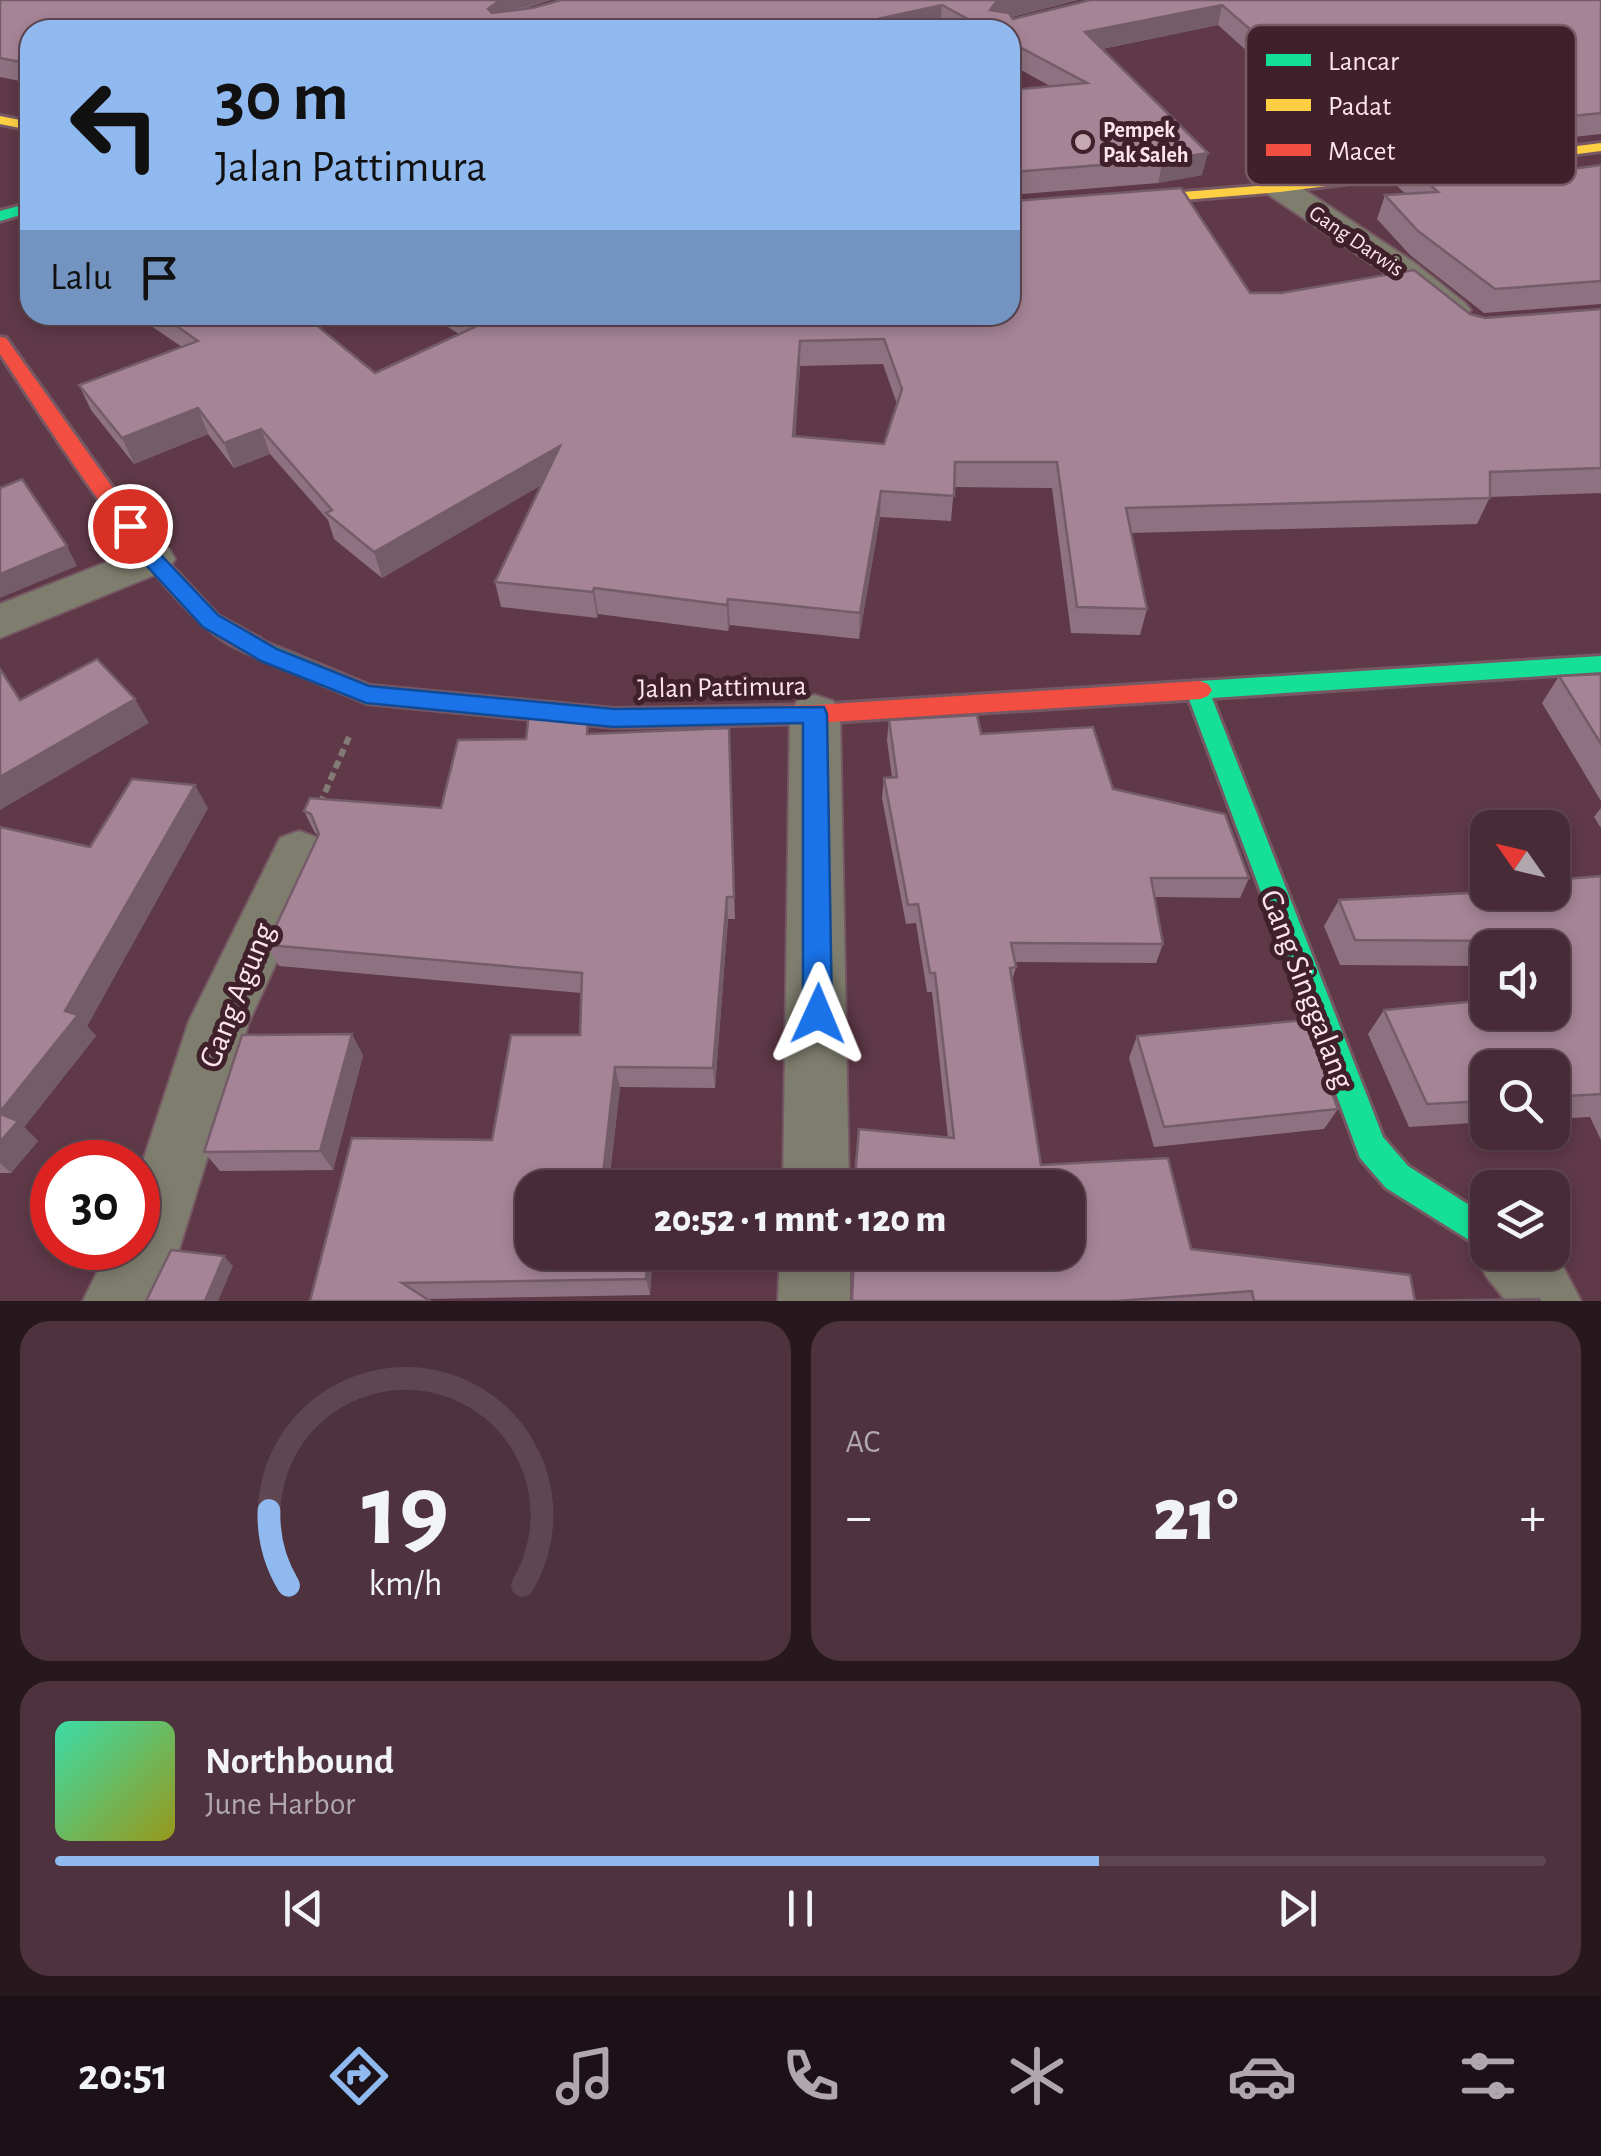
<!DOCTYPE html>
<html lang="id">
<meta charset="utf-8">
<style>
:root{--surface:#472b36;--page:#4e333e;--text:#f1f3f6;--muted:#b0a7ad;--line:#5f4751;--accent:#90b9f0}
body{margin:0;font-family:"Alegreya Sans",sans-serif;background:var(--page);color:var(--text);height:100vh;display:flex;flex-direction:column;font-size:38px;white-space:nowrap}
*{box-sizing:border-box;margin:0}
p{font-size:32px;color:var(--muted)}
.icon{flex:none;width:55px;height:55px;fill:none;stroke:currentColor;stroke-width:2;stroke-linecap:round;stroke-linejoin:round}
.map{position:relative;height:1301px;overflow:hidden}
.panel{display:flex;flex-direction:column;gap:20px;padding:20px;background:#27181e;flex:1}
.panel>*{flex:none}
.hud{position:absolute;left:20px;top:20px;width:1000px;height:305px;border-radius:30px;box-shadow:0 5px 15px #0003,0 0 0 2px var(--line);background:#90b9f0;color:#111;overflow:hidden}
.needle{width:65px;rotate:304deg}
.controls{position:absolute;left:1470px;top:810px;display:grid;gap:20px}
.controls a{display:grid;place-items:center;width:100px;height:100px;border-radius:20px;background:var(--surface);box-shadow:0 5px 15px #0003,0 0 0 2px var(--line);font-size:50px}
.speed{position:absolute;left:30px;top:1140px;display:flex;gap:20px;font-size:50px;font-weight:700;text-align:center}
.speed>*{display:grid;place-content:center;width:130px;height:130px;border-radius:50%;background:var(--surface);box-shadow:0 5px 15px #0003,0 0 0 2px var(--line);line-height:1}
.speed .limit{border:15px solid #d22;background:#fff;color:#111}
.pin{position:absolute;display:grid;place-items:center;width:85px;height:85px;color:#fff;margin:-42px;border:5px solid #fff;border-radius:50%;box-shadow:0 2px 10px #0007}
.me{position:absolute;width:110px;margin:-55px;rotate:1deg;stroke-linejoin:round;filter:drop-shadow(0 0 8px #0008)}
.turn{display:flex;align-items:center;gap:35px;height:210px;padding:0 30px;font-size:45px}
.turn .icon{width:130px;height:130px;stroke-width:2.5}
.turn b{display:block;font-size:70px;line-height:85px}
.then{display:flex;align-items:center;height:95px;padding:0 30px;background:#0003;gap:20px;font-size:38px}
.big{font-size:75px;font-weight:800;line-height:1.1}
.panel .card{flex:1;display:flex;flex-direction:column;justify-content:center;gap:15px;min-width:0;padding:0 35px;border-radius:30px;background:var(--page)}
.panel .dial{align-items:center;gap:0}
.dial svg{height:260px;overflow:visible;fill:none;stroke:var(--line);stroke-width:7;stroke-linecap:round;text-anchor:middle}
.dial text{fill:var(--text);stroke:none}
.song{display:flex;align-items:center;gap:30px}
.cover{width:120px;height:120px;border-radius:15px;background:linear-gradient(135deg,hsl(160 70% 55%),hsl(60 70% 35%))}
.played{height:10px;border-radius:5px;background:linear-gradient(90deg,var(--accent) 70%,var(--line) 70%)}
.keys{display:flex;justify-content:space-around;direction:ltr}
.heat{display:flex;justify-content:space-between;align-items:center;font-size:55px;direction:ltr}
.panel .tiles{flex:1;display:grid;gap:20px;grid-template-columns:1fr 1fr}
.card:last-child{grid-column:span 2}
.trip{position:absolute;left:515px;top:1170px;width:570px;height:100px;border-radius:30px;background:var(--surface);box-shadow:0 5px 15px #0003,0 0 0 2px var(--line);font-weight:800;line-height:100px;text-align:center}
.menu{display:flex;height:160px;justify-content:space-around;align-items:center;background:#1c1116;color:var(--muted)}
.menu .icon{width:70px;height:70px}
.menu .current{color:var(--accent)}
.menu b{font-size:45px;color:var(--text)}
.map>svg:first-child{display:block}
</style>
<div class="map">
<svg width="1601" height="1301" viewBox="0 0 1601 1301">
<rect width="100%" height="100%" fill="#5f3948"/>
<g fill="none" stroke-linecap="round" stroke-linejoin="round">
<defs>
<g id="street">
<polygon points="1280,179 1291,181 1415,263 1465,303 1471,310 1465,317 1453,321 1441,317 1391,277 1269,195 1265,188 1269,181"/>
<polygon points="153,544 169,549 175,559 169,569 0,638 0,604"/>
<polygon points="815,695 833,701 840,714 849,1188 783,1188 790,714 797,701"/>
<polygon points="299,831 318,838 326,854 249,1022 174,1266 157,1301 83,1301 109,1248 138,1248 138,1176 189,1021 280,838"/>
<polygon points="1488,1227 1488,1252 1552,1252 1552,1246 1581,1301 1506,1301 1486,1276 1475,1252"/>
<polygon points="780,1252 850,1252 850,1301 778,1301"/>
</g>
<g id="fast">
<polygon points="30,203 30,212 0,221 0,211"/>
<polygon points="252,637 370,686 614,709 686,708 694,711 698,717 694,723 686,726 614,727 367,703 244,651 241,645"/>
<polygon points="1601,656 1601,672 1212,698 1383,1137 1408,1166 1488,1217 1488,1252 1386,1188 1360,1158 1186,691 1190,685 1200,681"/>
</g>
<g id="slow">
<polygon points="0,116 30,122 30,130 0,124"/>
<polygon points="1601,143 1601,151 1280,192 1010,214 1010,206 1280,184"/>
</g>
<g id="jam">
<path d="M 0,337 L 6,338 L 160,554 L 218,616 L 260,639 L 263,645 L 260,651 C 198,669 35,405 0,354 Z"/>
<polygon points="1200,681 1208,684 1212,690 1208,696 1200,699 815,723 686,726 678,723 674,717 678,711 686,708 815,705"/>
</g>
</defs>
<use href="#street" stroke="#755863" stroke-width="4"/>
<use href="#fast" stroke="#755863" stroke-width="6"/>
<use href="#slow" stroke="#755863" stroke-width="6"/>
<use href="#jam" stroke="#755863" stroke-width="6"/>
<polyline stroke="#847a75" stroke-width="6" stroke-dasharray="8 5" stroke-linecap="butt" points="320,804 349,737"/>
<use href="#street" fill="#7f7e6e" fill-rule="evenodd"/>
<use href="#fast" fill="#16e098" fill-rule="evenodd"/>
<use href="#slow" fill="#ffcf43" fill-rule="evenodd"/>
<use href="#jam" fill="#f24e42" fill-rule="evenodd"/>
</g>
<g fill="#8e7281" fill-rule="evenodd">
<polygon points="0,0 551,0 515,11 532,8 561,0 1078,0 1012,17 1013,19 1090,0 1601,0 1601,134 1564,138 1510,102 1412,113 1436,132 1428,155 1370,162 1342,137 1347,121 1327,123 1218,25 1102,49 1202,175 1158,183 1010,195 1010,90 1050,86 1010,64 1010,30 949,30 940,25 30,30 30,83 0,77"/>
<polygon points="1406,164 1494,180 1601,165 1601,304 1484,313 1410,255 1377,219 1385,195 1406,194 1398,187"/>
<path d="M 1013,201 L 1250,293 L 1470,314 L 1485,318 L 1601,309 L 1601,493 L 1490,497 L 1477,524 L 1131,533 L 1147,609 L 1140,635 L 1071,633 L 1052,488 L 954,487 L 951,521 L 880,517 L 859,639 L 730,625 L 728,631 L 598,614 L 597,618 L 501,607 L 495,582 L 541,485 L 382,578 L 334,539 L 328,520 L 270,454 L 234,468 L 208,434 L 134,464 L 91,410 L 79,385 L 182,347 L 135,315 L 304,315 L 375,373 L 459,334 L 440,322 L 439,315 L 1010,315 ZM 883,364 L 897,404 L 884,444 L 795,436 L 800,366 Z"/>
<polygon points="1601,674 1601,801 1542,703 1559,676"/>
<polygon points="889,720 981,734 1113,789 1249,878 1240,898 1155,897 1163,944 1156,963 1014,962 1016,967 1012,981 1041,1165 1191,1249 1415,1301 1540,1301 852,1301 948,1138 932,992 927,992 916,923 906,924 882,798 884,778 892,777 887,740"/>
<polygon points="729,728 735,919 728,919 715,1088 620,1087 610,1174 532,1252 653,1252 650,1295 310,1301 492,1140 580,1035 581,993 279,966 267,945 319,835 315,833 304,811 441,808 526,739 591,734"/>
<polygon points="208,808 87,1026 96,1036 24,1127 38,1141 11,1173 0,1173 0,827 90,847"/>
<polygon points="1601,808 1601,828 1594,817"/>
<path d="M 1601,876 L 1601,1140 L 1590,1117 L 1552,1119 L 1552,1068 L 1488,1068 L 1488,1122 L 1409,1127 L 1368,1034 L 1384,1010 L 1486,1000 L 1484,966 L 1340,965 L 1324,926 L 1339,900 L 1479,893 L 1483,887 ZM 1488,948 L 1552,948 L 1552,1012 L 1488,1012 Z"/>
<polygon points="1137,1036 1338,1109 1324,1129 1154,1147 1129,1058"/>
<polygon points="363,1055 333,1170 220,1171 204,1152"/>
</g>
<g fill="#745c69">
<polygon points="500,0 551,0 516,9 491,30 488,9"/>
<polygon points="1002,0 1078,0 995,21 990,10 997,1"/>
<polygon points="942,5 940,25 919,30 827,30"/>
<polygon points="1222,5 1218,25 1082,53 1085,32"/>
<polygon points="1519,80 1510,102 1382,117 1389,95"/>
<polygon points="1364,98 1349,115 1347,121 1327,123 1333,101"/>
<polygon points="1436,132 1428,155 1370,162 1378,140"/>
<polygon points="1208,153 1202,175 1158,183 1163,160"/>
<polygon points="800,341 800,366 794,461 793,436"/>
<polygon points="198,408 208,434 134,464 122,438"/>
<polygon points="261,429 270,454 234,468 224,443"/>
<polygon points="560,446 564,472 382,578 374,552"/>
<polygon points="881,491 880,517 859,639 860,613"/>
<polygon points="67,546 77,566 0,598 0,574"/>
<polygon points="594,588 598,614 597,618 593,592"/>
<polygon points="728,599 730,625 728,631 727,605"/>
<polygon points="135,699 149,723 0,810 0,777"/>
<polygon points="195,785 208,808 87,1026 96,1036 24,1127 38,1141 11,1173 0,1163 0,1112 65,1011"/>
<polygon points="727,897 728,919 715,1088 713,1068"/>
<polygon points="352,1034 363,1055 333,1170 320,1151"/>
<polygon points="615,1067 620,1087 608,1188 603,1174"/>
<polygon points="648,1252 653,1252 650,1295 646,1279"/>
<polygon points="224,1256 233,1266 218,1301 205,1301"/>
</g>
<g fill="#a58496" stroke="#745c69" stroke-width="2.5" fill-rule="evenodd">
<polygon points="0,0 500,0 488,9 492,13 532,8 561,0 1002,0 997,1 990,10 1009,13 1013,19 1090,0 1601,0 1601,113 1573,116 1519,80 1389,95 1436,132 1378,140 1349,115 1364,98 1333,101 1222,5 1085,32 1208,153 1163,160 1013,172 1010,191 1010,90 1087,83 1010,42 1010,30 988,30 942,5 827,30 30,30 30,64 0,58"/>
<polygon points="1466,157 1494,180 1601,165 1601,281 1495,289 1418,231 1385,195 1438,192 1406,164"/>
<path d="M 1181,188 L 1250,293 L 1281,293 L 1414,270 L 1470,314 L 1485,318 L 1601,309 L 1601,468 L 1490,472 L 1490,498 L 1126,508 L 1147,609 L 1077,607 L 1057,462 L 955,462 L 954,496 L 881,491 L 860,613 L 728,599 L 727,605 L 594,588 L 593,592 L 495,582 L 560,446 L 374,552 L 326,513 L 332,510 L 261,429 L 224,443 L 198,408 L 122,438 L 79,385 L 198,341 L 161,315 L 304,315 L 375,373 L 479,325 L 463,315 L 1010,315 L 1010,199 L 1013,201 ZM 884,339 L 902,389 L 884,444 L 793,436 L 800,341 Z"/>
<polygon points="22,479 67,546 0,574 0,488"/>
<polygon points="97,659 135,699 0,777 0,669 20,700"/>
<polygon points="1601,674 1601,744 1559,676"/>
<polygon points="529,713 588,719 587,734 729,728 734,897 727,897 713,1068 615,1067 603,1174 654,1173 653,1188 532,1188 532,1252 648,1252 646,1279 402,1283 430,1301 310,1301 352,1138 492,1140 511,1035 580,1035 582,973 267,945 319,834 311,814 304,811 310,798 441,808 458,740 526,739"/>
<polygon points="977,715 981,734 1093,727 1113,789 1225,814 1249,878 1151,878 1163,944 1011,943 1016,967 1010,968 1041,1165 1168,1158 1191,1249 1410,1275 1415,1301 1539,1299 1540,1301 1254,1301 1252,1291 1117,1301 852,1301 854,1252 1068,1252 1068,1188 854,1188 859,1129 954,1138 935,973 930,973 918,904 908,905 884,778 897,777 889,720"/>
<polygon points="132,779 195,785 65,1011 78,1015 0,1112 0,827 90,847"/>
<polygon points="1601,876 1601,1094 1552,1097 1552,1068 1488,1068 1488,1101 1427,1104 1384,1010 1488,1000 1488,1012 1552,1012 1552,948 1504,948 1503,941 1355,940 1339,900 1486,892 1483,887 1488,887 1488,892 1552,892 1552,880"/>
<polygon points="1305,1020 1338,1109 1164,1127 1137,1036"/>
<polygon points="352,1034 320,1151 204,1152 242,1035"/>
<polygon points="0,1114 18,1121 0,1142"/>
<polygon points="171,1250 224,1256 205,1301 146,1301"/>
</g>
<polygon fill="#1a73e8" stroke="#114b97" stroke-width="2.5" points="130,519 138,521 160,554 218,615 277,649 369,686 614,709 824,707 827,714 832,1014 828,1023 818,1027 807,1023 803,1014 803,723 614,727 366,703 261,661 203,627 145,564 120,526"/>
<circle fill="#c6a8b2" stroke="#3f202b" stroke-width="4" cx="1083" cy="142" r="10"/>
<g text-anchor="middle" stroke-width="10" stroke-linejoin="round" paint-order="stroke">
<g font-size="22" font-weight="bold" fill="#fde3eb" stroke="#3f202b" text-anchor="start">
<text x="1103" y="137">Pempek<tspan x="1103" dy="25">Pak Saleh</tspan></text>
</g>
<g font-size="22" fill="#fde3eb" stroke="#3f202b">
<text transform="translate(1357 240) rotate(34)" y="8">Gang Darwis</text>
</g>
<g font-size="28" fill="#fde3eb" stroke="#3f202b">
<text transform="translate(722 686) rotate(-1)" y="10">Jalan Pattimura</text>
</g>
<g font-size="32" fill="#fde3eb" stroke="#3f202b">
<text transform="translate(1308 989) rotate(69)" y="11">Gang Singgalang</text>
<text transform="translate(236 995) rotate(-68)" y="11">Gang Agung</text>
</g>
</g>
<rect x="1246" y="25" width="330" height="160" rx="15" fill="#3f202b" stroke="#785a65" stroke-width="2.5"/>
<rect x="1266" y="54" width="45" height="12" fill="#16e098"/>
<rect x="1266" y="99" width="45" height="12" fill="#ffcf43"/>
<rect x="1266" y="144" width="45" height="12" fill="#f24e42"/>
<g font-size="28" fill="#fde3eb">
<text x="1328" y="70">Lancar</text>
<text x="1328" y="115">Padat</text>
<text x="1328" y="160">Macet</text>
</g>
</svg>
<div class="controls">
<a><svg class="needle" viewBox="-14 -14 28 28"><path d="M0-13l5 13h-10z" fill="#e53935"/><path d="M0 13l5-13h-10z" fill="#b0a7ad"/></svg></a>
<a><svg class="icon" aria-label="sound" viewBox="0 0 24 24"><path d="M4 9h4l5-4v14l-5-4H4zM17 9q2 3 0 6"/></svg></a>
<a><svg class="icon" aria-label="search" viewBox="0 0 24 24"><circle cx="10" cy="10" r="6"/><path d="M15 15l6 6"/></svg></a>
<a><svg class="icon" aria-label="layers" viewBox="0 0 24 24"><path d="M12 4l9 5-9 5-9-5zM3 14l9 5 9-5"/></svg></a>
</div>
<div class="speed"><div class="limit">30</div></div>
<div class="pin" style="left:130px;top:526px;background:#d93025"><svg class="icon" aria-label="arrive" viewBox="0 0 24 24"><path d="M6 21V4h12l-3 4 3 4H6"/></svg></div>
<svg class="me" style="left:818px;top:1014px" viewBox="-20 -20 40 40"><path d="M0-17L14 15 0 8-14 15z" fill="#1a73e8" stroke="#fff" stroke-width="4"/></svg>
<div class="trip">20:52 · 1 mnt · 120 m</div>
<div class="hud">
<div class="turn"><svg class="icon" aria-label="left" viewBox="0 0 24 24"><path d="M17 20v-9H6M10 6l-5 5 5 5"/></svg><div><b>30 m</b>Jalan Pattimura</div></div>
<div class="then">Lalu<svg class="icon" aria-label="arrive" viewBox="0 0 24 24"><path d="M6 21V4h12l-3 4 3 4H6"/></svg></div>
</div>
</div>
<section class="panel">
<div class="tiles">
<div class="card dial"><svg viewBox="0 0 100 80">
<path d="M14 69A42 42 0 1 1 86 69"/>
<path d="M14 69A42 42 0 0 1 8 46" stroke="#90b9f0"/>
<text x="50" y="56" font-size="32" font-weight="700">19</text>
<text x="50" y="72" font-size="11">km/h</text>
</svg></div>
<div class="card"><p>AC</p>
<div class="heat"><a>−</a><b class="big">21°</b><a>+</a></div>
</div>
<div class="card">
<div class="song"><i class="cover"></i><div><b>Northbound</b><p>June Harbor</p></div></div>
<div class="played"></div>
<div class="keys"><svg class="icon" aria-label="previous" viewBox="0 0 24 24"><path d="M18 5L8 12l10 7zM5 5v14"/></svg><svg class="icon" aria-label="pause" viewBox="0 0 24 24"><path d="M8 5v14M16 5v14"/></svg><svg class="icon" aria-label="next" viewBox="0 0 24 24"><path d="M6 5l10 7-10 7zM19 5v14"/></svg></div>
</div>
</div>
</section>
<nav class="menu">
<b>20:51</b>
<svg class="icon current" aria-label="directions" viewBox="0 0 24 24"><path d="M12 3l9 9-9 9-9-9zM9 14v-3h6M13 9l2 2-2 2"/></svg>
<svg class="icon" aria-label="music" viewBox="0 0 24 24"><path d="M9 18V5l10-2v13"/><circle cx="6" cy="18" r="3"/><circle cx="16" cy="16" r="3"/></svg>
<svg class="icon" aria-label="phone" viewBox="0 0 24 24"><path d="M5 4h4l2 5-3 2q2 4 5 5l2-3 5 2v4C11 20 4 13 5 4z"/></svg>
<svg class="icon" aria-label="climate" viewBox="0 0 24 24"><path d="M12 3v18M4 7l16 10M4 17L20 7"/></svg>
<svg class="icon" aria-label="car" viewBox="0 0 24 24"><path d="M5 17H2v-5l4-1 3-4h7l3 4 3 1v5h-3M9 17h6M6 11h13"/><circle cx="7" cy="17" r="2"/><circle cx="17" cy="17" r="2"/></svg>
<svg class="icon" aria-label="filters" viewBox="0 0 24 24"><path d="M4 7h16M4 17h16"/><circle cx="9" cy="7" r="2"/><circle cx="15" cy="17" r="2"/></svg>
</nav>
